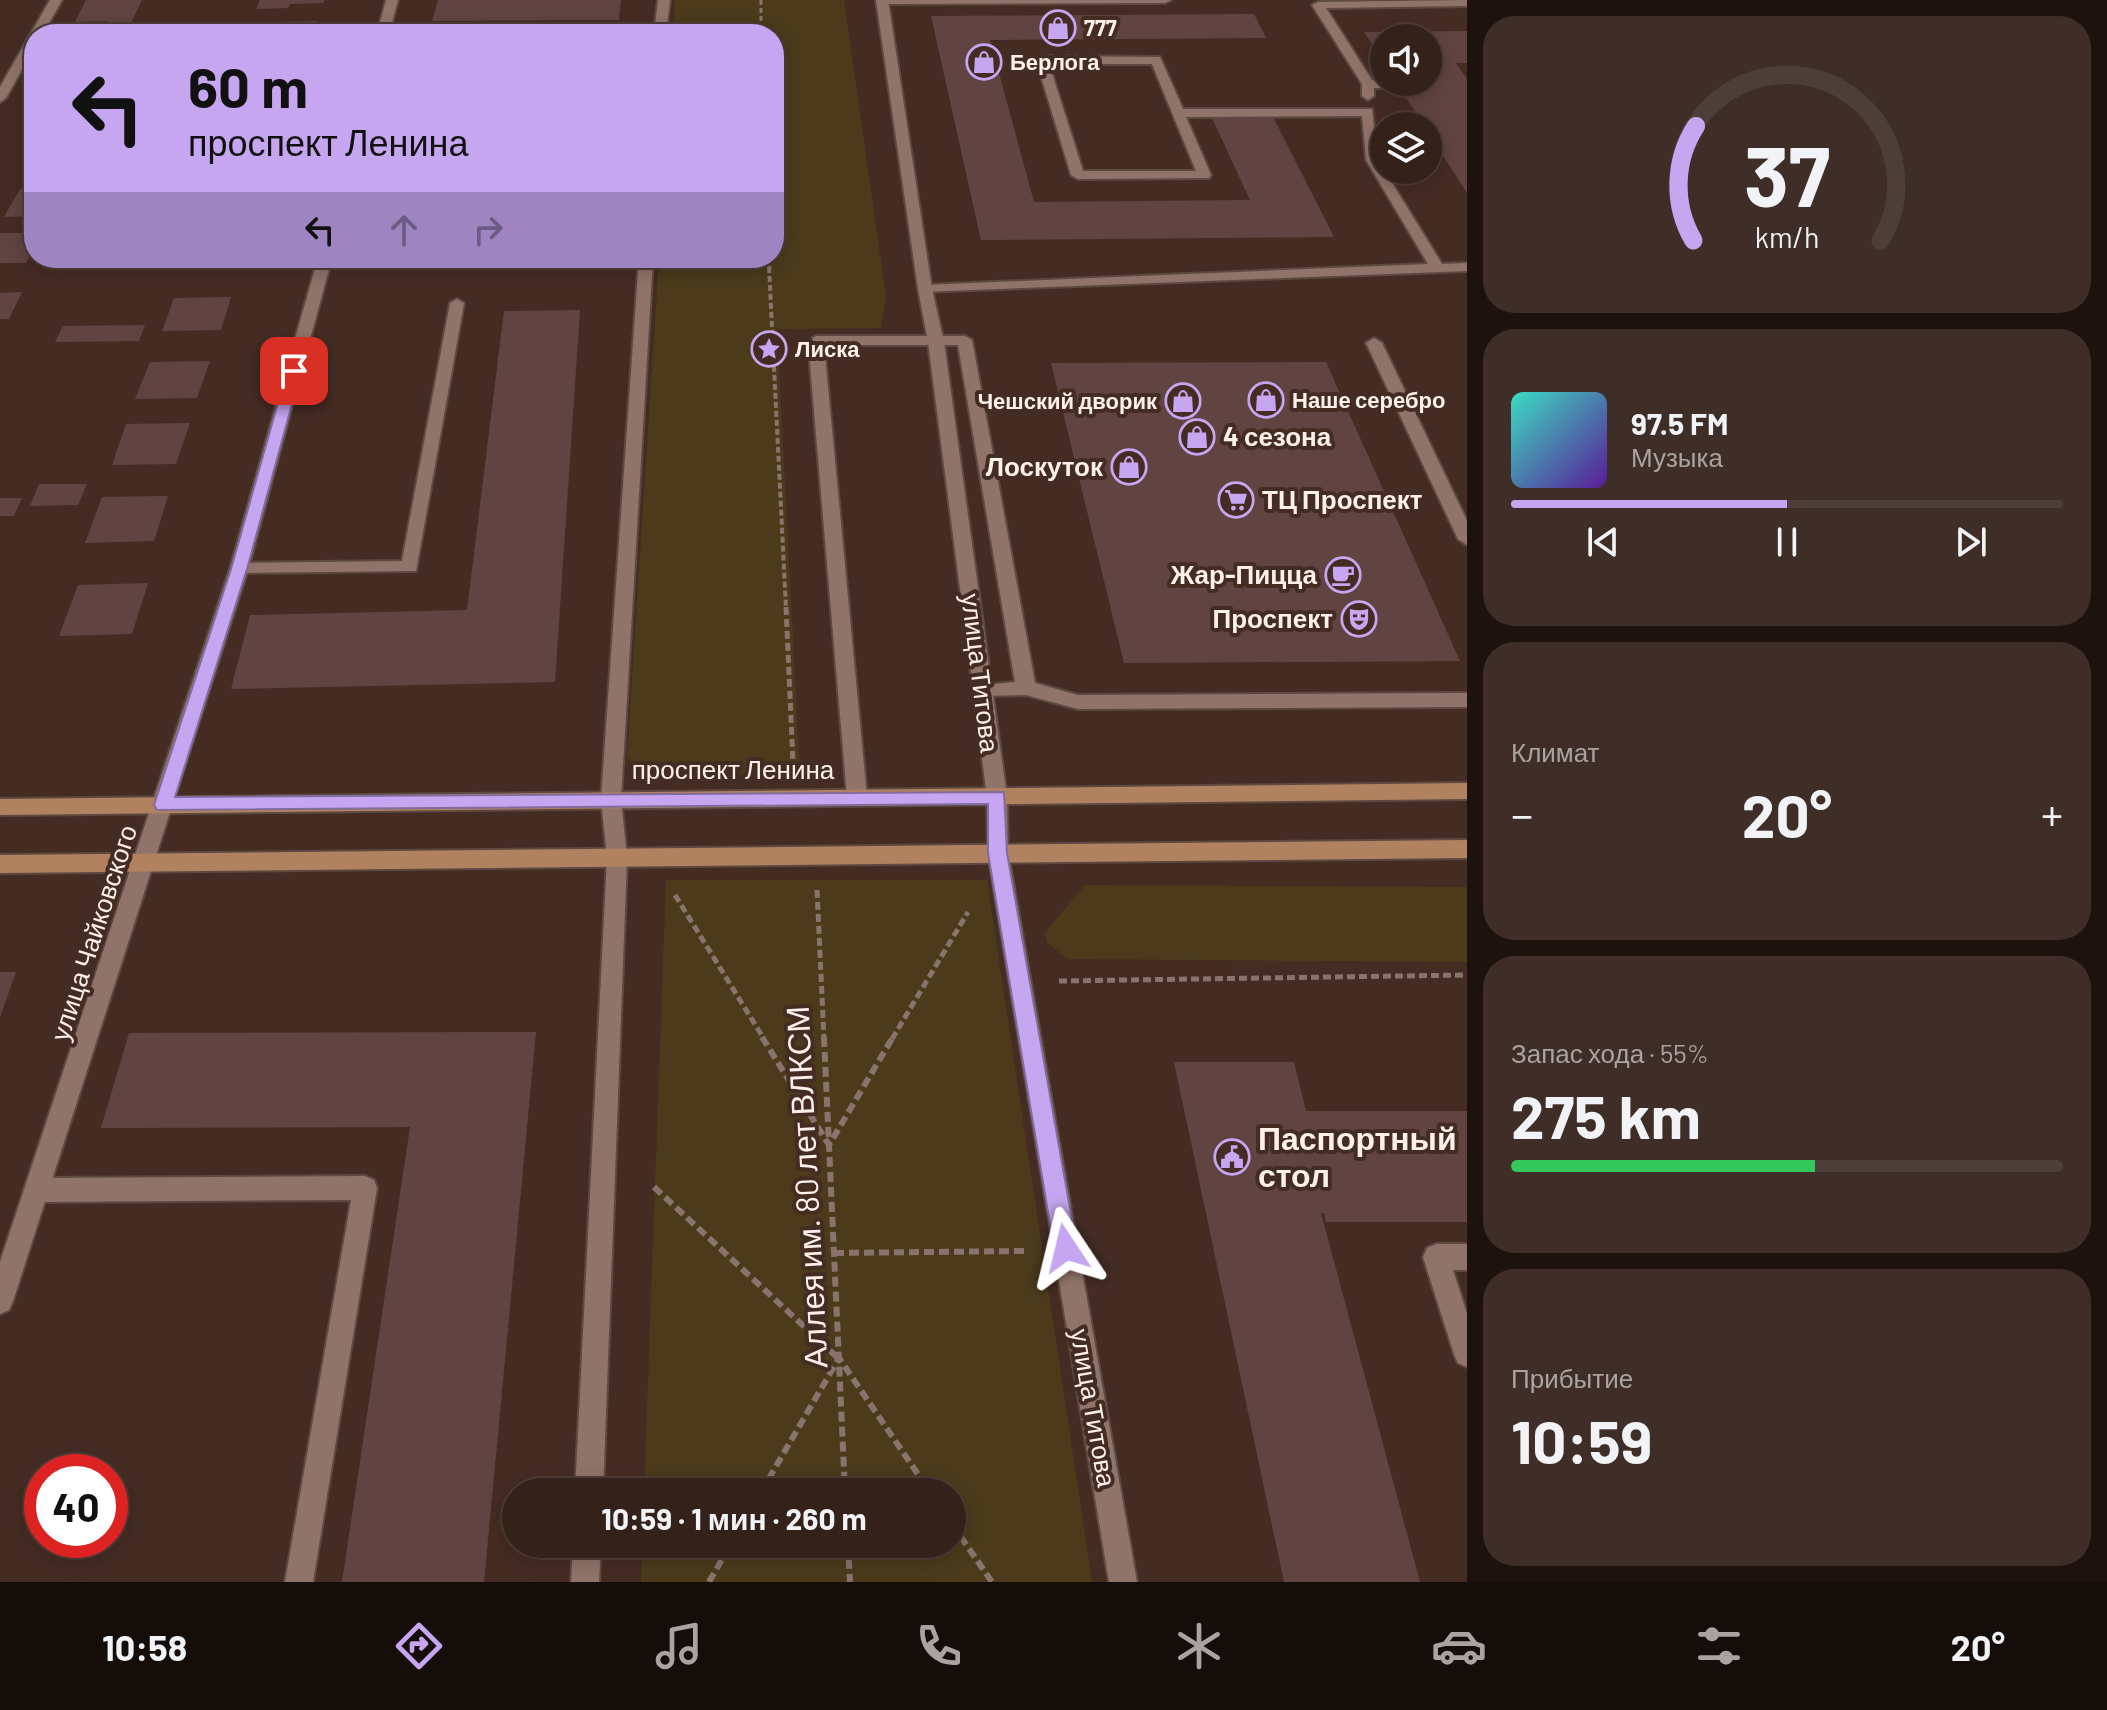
<!DOCTYPE html>
<html lang="ru">
<meta charset="utf-8">
<style>
:root{--surface:#34211a;--page:#3f2e27;--text:#f1f3f6;--muted:#a9a3a2;--line:#4e3e39;--accent:#c6a6f0}
body{margin:0;font-family:Barlow,sans-serif;background:var(--page);color:var(--text);height:100vh;display:flex;flex-direction:column;font-size:30px;white-space:nowrap}
*{box-sizing:border-box;margin:0}
p{font-size:26px;color:var(--muted)}
.icon{flex:none;width:44px;height:44px;fill:none;stroke:currentColor;stroke-width:2;stroke-linecap:round;stroke-linejoin:round}
.map{position:relative;flex:1;overflow:hidden}
.panel{display:flex;flex-direction:column;gap:16px;padding:16px;background:#1d120e;width:640px}
.panel>*{flex:none}
.top-card{position:absolute;left:24px;top:24px;width:760px;height:244px;border-radius:32px;box-shadow:0 4px 20px #0003,0 0 0 2px var(--line);background:#c6a6f0;color:#111;overflow:hidden}
.fabs{position:absolute;left:1370px;top:24px;display:grid;gap:16px}
.fabs a{display:grid;place-items:center;width:72px;height:72px;border-radius:50%;background:var(--surface);box-shadow:0 4px 20px #0003,0 0 0 2px var(--line);font-size:40px}
.speed{position:absolute;left:24px;top:1454px;display:flex;gap:16px;font-size:40px;font-weight:700;text-align:center}
.speed>*{display:grid;place-content:center;width:104px;height:104px;border-radius:50%;background:var(--surface);box-shadow:0 4px 20px #0003,0 0 0 2px var(--line);line-height:1}
.speed .limit{border:12px solid #d22;background:#fff;color:#111}
.pin{position:absolute;display:grid;place-items:center;width:68px;height:68px;color:#fff;margin:-34px;border-radius:16px;box-shadow:0 4px 12px #0006}
.me{position:absolute;width:88px;margin:-44px;rotate:350deg;stroke-linejoin:round;filter:drop-shadow(0 0 6px #0008)}
.turn{display:flex;align-items:center;gap:28px;height:168px;padding:0 32px;font-size:36px}
.turn .icon{width:104px;height:104px;stroke-width:2.5}
.turn b{display:block;font-size:56px;line-height:68px}
.lanes{display:flex;align-items:center;height:76px;padding:0 32px;background:#0003;justify-content:center;gap:40px;direction:ltr}
.lanes .off{opacity:.35}
.big{font-size:60px;font-weight:700;line-height:1.1}
.panel .card{flex:1;display:flex;flex-direction:column;justify-content:center;gap:12px;min-width:0;padding:0 28px;border-radius:32px;background:var(--page)}
.panel .dial{align-items:center;gap:0}
.dial svg{height:208px;overflow:visible;fill:none;stroke:var(--line);stroke-width:7;stroke-linecap:round;text-anchor:middle}
.dial text{fill:var(--text);stroke:none}
.song{display:flex;align-items:center;gap:24px}
.cover{width:96px;height:96px;border-radius:12px;background:linear-gradient(135deg,hsl(170 70% 55%),hsl(270 70% 35%))}
.played{height:8px;border-radius:4px;background:linear-gradient(90deg,var(--accent) 50%,var(--line) 50%)}
.keys{display:flex;justify-content:space-around;direction:ltr}
.heat{display:flex;justify-content:space-between;align-items:center;font-size:44px;direction:ltr}
.charge{height:12px;border-radius:6px;background:linear-gradient(90deg,#34c759 55%,var(--line) 0)}
.trip{position:absolute;left:502px;top:1478px;width:464px;height:80px;border-radius:40px;background:var(--surface);box-shadow:0 4px 20px #0003,0 0 0 2px var(--line);font-weight:700;line-height:80px;text-align:center}
.dock{display:flex;height:128px;justify-content:space-around;align-items:center;background:#150d0a;color:var(--muted)}
.dock .icon{width:56px;height:56px}
.dock .on{color:var(--accent)}
.dock b{font-size:36px;color:var(--text)}
main{display:flex;flex:1;min-height:0}
.map>svg:first-child{display:block}
</style>
<main>
<div class="map">
<svg width="1467" height="1582" viewBox="0 0 1467 1582">
<rect width="100%" height="100%" fill="#452c23"/>
<g fill="#4b3b1b">
<polygon points="675,0 844,0 886,297 881,328 777,329 800,774 646,775 637,771 627,757 659,258 774,258 774,34 673,34"/>
<polygon points="666,880 987,880 1092,1582 641,1582 642,1544 952,1544 952,1492 644,1492"/>
<polygon points="1085,885 1467,887 1467,962 1068,959 1047,943 1045,933"/>
</g>
<g fill="#614442">
<polygon points="86,0 142,0 129,27 104,28 107,21 75,22"/>
<polygon points="260,0 325,0 323,3 290,4 288,8 256,9"/>
<polygon points="438,0 621,0 619,20 432,21"/>
<polygon points="1254,14 1266,38 990,40 1034,202 1250,200 1212,118 1273,117 1334,237 981,240 931,16"/>
<polygon points="318,21 314,34 268,34 273,22"/>
<polygon points="1467,31 1467,63 1456,63 1467,79 1467,193 1428,132 1428,126 1424,126 1396,82 1428,82 1428,38 1384,38 1384,62 1364,32"/>
<polygon points="20,189 34,189 34,216 4,217"/>
<polygon points="0,233 34,233 34,247 26,263 0,263"/>
<polygon points="121,258 172,258 169,267 117,268"/>
<polygon points="333,258 587,258 586,270 329,270"/>
<polygon points="22,292 9,319 0,319 0,293"/>
<polygon points="231,297 221,330 162,331 174,298"/>
<polygon points="580,310 555,682 231,689 250,615 467,610 504,311"/>
<polygon points="145,325 139,341 55,342 63,326"/>
<polygon points="210,361 197,398 135,399 150,362"/>
<polygon points="1326,362 1460,661 1124,663 1051,363"/>
<polygon points="190,423 176,464 112,465 126,424"/>
<polygon points="39,484 87,484 78,505 30,506"/>
<polygon points="168,496 154,541 85,543 102,497"/>
<polygon points="0,498 22,498 14,516 0,516"/>
<polygon points="148,583 132,634 59,636 78,585"/>
<polygon points="0,972 16,972 0,1017"/>
<polygon points="536,1032 484,1582 342,1582 410,1127 101,1128 129,1033"/>
<polygon points="1174,1062 1294,1062 1306,1111 1467,1111 1467,1222 1326,1222 1324,1213 1321,1213 1420,1582 1284,1582"/>
</g>
<g fill="none" stroke-linecap="round" stroke-linejoin="round">
<defs>
<g id="service">
<polygon points="877,0 1171,0 1165,3 882,4"/>
<polygon points="1467,0 1467,6 1326,8 1372,80 1403,84 1397,88 1374,88 1374,96 1368,100 1362,96 1362,84 1312,5 1318,2"/>
<path d="M 1042,56 L 1160,57 L 1183,109 L 1372,109 L 1378,160 L 1384,170 L 1442,264 L 1467,263 L 1467,271 L 920,292 L 918,289 L 925,285 L 1428,264 L 1366,160 L 1362,116 L 1186,117 L 1211,175 L 1209,178 L 1078,179 L 1071,175 L 1036,60 ZM 1049,64 L 1152,64 L 1196,171 L 1083,171 Z"/>
<polygon points="457,299 464,303 416,571 233,573 230,569 233,565 239,563 402,561 450,303"/>
<polygon points="816,336 965,336 972,340 1035,683 1078,695 1467,693 1467,707 1078,709 1026,695 976,696 974,691 976,686 1015,682 958,345 824,345 867,797 864,803 850,803 847,797 808,341"/>
<polygon points="1374,338 1382,343 1467,521 1467,545 1458,539 1366,343"/>
<polygon points="365,1176 374,1180 377,1188 313,1582 285,1582 351,1200 37,1202 28,1198 25,1190 28,1182 37,1178"/>
<polygon points="1436,1244 1467,1244 1467,1270 1453,1270 1467,1314 1467,1367 1458,1363 1454,1354 1423,1257 1427,1248"/>
</g>
<g id="minor">
<polygon points="50,0 62,0 43,34 34,34 34,48 6,98 0,102 0,87"/>
<polygon points="386,0 398,0 389,34 377,34"/>
<polygon points="318,258 332,258 248,569 13,1301 9,1310 0,1314 0,1262 230,569"/>
</g>
<g id="tertiary">
<polygon points="658,0 670,0 666,34 654,34"/>
<polygon points="876,0 888,0 932,289 944,342 1007,797 1008,853 1137,1582 1109,1582 988,853 987,797 928,342 918,289"/>
<polygon points="639,258 653,258 621,799 627,858 603,1492 575,1492 607,858 601,799"/>
<polygon points="573,1544 601,1544 599,1582 571,1582"/>
</g>
<g id="secondary">
<polygon points="1467,783 1467,799 0,815 0,799"/>
<polygon points="1467,840 1467,858 0,873 0,855"/>
</g>
</defs>
<use href="#service" stroke="#5d4941" stroke-width="4"/>
<use href="#minor" stroke="#5d4941" stroke-width="4"/>
<use href="#tertiary" stroke="#5d4941" stroke-width="4"/>
<use href="#secondary" stroke="#5d4941" stroke-width="4"/>
<g stroke="#89746d" stroke-width="3" stroke-dasharray="5 3" stroke-linecap="butt">
<polyline points="761,0 761,34"/>
<polyline points="769,258 770,269"/>
</g>
<polyline stroke="#89746d" stroke-width="4" stroke-dasharray="6 3" stroke-linecap="butt" points="769,267 786,609"/>
<g stroke="#89746d" stroke-width="5" stroke-dasharray="8 4" stroke-linecap="butt">
<polyline points="786,607 793,763"/>
<polyline points="817,890 824,1039"/>
<polyline points="675,895 764,1039"/>
<polyline points="1059,981 1467,975"/>
<polyline points="892,1039 968,912"/>
</g>
<g stroke="#89746d" stroke-width="6" stroke-dasharray="10 5" stroke-linecap="butt">
<polyline points="762,1037 829,1145 893,1037"/>
<polyline points="824,1037 845,1492"/>
<polyline points="654,1187 838,1358"/>
<polyline points="834,1253 1025,1251"/>
<polyline points="761,1492 839,1358 930,1492"/>
<polyline points="952,1524 992,1582"/>
<polyline points="848,1544 850,1582"/>
<polyline points="709,1582 731,1544"/>
</g>
<use href="#service" fill="#917469" fill-rule="evenodd"/>
<use href="#minor" fill="#917469" fill-rule="evenodd"/>
<use href="#tertiary" fill="#917469" fill-rule="evenodd"/>
<use href="#secondary" fill="#b18260" fill-rule="evenodd"/>
</g>
<polygon fill="#c6a6f0" stroke="#816c9c" stroke-width="2" points="294,367 301,371 247,569 175,797 1004,792 1007,853 1077,1248 1074,1256 1066,1259 1058,1256 1054,1248 988,853 988,804 157,810 154,805 231,569 287,371"/>
<defs>
<symbol id="shop-ring" viewBox="-11 -11 22 22"><circle r="9.5" fill="#452c23" stroke="#c6a6f0" stroke-width="1.5"/><path d="M-5-2.5h2.3a2.7 3.5 0 0 1 5.4 0H5L5.5 6h-11ZM-1.5-2.5h3a1.5 2.3 0 0 0-3 0Z" fill="#c6a6f0"/></symbol>
<symbol id="sight-ring" viewBox="-11 -11 22 22"><circle r="9.5" fill="#452c23" stroke="#c6a6f0" stroke-width="1.5"/><path d="M0-6L1.8-2.2L6-1.7L2.9 1.2L3.7 5.4L0 3.3L-3.7 5.4L-2.9 1.2L-6-1.7L-1.8-2.2Z" fill="#c6a6f0"/></symbol>
<symbol id="supermarket-ring" viewBox="-11 -11 22 22"><circle r="9.5" fill="#452c23" stroke="#c6a6f0" stroke-width="1.5"/><path d="M-6-5.5h2.5l.6 2H6L4.5 2H-2.5L-4.4-4H-6ZM-1.5 3.2a1.3 1.3 0 1 0 .1 0ZM3 3.2a1.3 1.3 0 1 0 .1 0Z" fill="#c6a6f0"/></symbol>
<symbol id="cafe-ring" viewBox="-11 -11 22 22"><circle r="9.5" fill="#452c23" stroke="#c6a6f0" stroke-width="1.5"/><path d="M-5.5-4.5H6V0H3Q3 3.5 0 3.5H-2.5Q-5.5 3.5-5.5 0ZM3-3.2v2h1.7v-2ZM-6 4.5H4V6H-6Z" fill="#c6a6f0"/></symbol>
<symbol id="theatre-ring" viewBox="-11 -11 22 22"><circle r="9.5" fill="#452c23" stroke="#c6a6f0" stroke-width="1.5"/><path d="M-5-5.5Q0-4 5-5.5V0Q5 5 0 6Q-5 5-5 0ZM-3.3-2.5H-1v1.5H-3.3ZM1-2.5H3.3v1.5H1ZM-2.8 1Q0 5.5 2.8 1Z" fill="#c6a6f0"/></symbol>
<symbol id="civic-ring" viewBox="-11 -11 22 22"><circle r="9.5" fill="#452c23" stroke="#c6a6f0" stroke-width="1.5"/><path d="M-.6-6.5H3V-4.5H.6V-3L4-1V1h2V6H-6V1h2V-1L-.6-3ZM-1.2 2.5V6h2.4V2.5Z" fill="#c6a6f0"/></symbol>
</defs>
<g fill-rule="evenodd">
<use href="#shop-ring" x="1038" y="8" width="40" height="40"/>
<use href="#shop-ring" x="964" y="42" width="40" height="40"/>
<use href="#sight-ring" x="749" y="329" width="40" height="40"/>
<use href="#shop-ring" x="1246" y="380" width="40" height="40"/>
<use href="#shop-ring" x="1163" y="381" width="40" height="40"/>
<use href="#shop-ring" x="1177" y="417" width="40" height="40"/>
<use href="#shop-ring" x="1109" y="447" width="40" height="40"/>
<use href="#supermarket-ring" x="1216" y="480" width="40" height="40"/>
<use href="#cafe-ring" x="1323" y="555" width="40" height="40"/>
<use href="#theatre-ring" x="1339" y="599" width="40" height="40"/>
<use href="#civic-ring" x="1212" y="1137" width="40" height="40"/>
</g>
<g text-anchor="middle" stroke-width="8" stroke-linejoin="round" paint-order="stroke">
<g font-size="22" font-weight="bold" fill="#fef1ec" stroke="#452c23" text-anchor="start">
<text x="1084" y="36">777</text>
<text x="1010" y="70">Берлога</text>
<text x="795" y="357">Лиска</text>
<text x="1292" y="408">Наше серебро</text>
<text x="1157" y="409" text-anchor="end">Чешский дворик</text>
</g>
<g font-size="26" font-weight="bold" fill="#fef1ec" stroke="#452c23" text-anchor="end">
<text x="1223" y="446" text-anchor="start">4 сезона</text>
<text x="1103" y="476">Лоскуток</text>
<text x="1262" y="509" text-anchor="start">ТЦ Проспект</text>
<text x="1317" y="584">Жар-Пицца</text>
<text x="1333" y="628">Проспект</text>
</g>
<g font-size="26" fill="#fef1ec" stroke="#452c23">
<text transform="translate(980 673) rotate(83)" y="9">улица Титова</text>
<text x="733" y="779">проспект Ленина</text>
<text transform="translate(94 933) rotate(-72)" y="9">улица Чайковского</text>
<text transform="translate(1093 1408) rotate(80)" y="9">улица Титова</text>
</g>
<g font-size="32" font-weight="bold" fill="#fef1ec" stroke="#452c23" text-anchor="start">
<text x="1258" y="1150">Паспортный<tspan x="1258" dy="37">стол</tspan></text>
</g>
<g font-size="32" fill="#fef1ec" stroke="#452c23">
<text transform="translate(807 1187) rotate(-93)" y="11">Аллея им. 80 лет ВЛКСМ</text>
</g>
</g>
</svg>
<div class="fabs">
<a><svg class="icon" aria-label="sound" viewBox="0 0 24 24"><path d="M4 9h4l5-4v14l-5-4H4zM17 9q2 3 0 6"/></svg></a>
<a><svg class="icon" aria-label="layers" viewBox="0 0 24 24"><path d="M12 4l9 5-9 5-9-5zM3 14l9 5 9-5"/></svg></a>
</div>
<div class="speed"><div class="limit">40</div></div>
<div class="pin" style="left:294px;top:371px;background:#d93025"><svg class="icon" aria-label="arrive" viewBox="0 0 24 24"><path d="M6 21V4h12l-3 4 3 4H6"/></svg></div>
<svg class="me" style="left:1066px;top:1248px" viewBox="-20 -20 40 40"><path d="M0-17L14 15 0 8-14 15z" fill="#c6a6f0" stroke="#fff" stroke-width="4"/></svg>
<div class="trip">10:59 · 1 мин · 260 m</div>
<div class="top-card">
<div class="turn"><svg class="icon" aria-label="left" viewBox="0 0 24 24"><path d="M17 20v-9H6M10 6l-5 5 5 5"/></svg><div><b>60 m</b>проспект Ленина</div></div>
<div class="lanes"><svg class="icon" aria-label="left" viewBox="0 0 24 24"><path d="M17 20v-9H6M10 6l-5 5 5 5"/></svg><svg class="icon off" aria-label="ahead" viewBox="0 0 24 24"><path d="M12 20V5M6 11l6-6 6 6"/></svg><svg class="icon off" aria-label="right" viewBox="0 0 24 24"><path d="M7 20v-9h11M14 6l5 5-5 5"/></svg></div>
</div>
</div>
<section class="panel">
<div class="card dial"><svg viewBox="0 0 100 80">
<path d="M14 69A42 42 0 1 1 86 69"/>
<path d="M14 69A42 42 0 0 1 15 25" stroke="#c6a6f0"/>
<text x="50" y="56" font-size="32" font-weight="700">37</text>
<text x="50" y="72" font-size="11">km/h</text>
</svg></div>
<div class="card">
<div class="song"><i class="cover"></i><div><b>97.5 FM</b><p>Музыка</p></div></div>
<div class="played"></div>
<div class="keys"><svg class="icon" aria-label="previous" viewBox="0 0 24 24"><path d="M18 5L8 12l10 7zM5 5v14"/></svg><svg class="icon" aria-label="pause" viewBox="0 0 24 24"><path d="M8 5v14M16 5v14"/></svg><svg class="icon" aria-label="next" viewBox="0 0 24 24"><path d="M6 5l10 7-10 7zM19 5v14"/></svg></div>
</div>
<div class="card"><p>Климат</p>
<div class="heat"><a>−</a><b class="big">20°</b><a>+</a></div>
</div>
<div class="card"><p>Запас хода · 55%</p><b class="big">275 km</b><div class="charge"></div></div>
<div class="card"><p>Прибытие</p><b class="big">10:59</b></div>
</section>
</main>
<nav class="dock">
<b>10:58</b>
<svg class="icon on" aria-label="directions" viewBox="0 0 24 24"><path d="M12 3l9 9-9 9-9-9zM9 14v-3h6M13 9l2 2-2 2"/></svg>
<svg class="icon" aria-label="music" viewBox="0 0 24 24"><path d="M9 18V5l10-2v13"/><circle cx="6" cy="18" r="3"/><circle cx="16" cy="16" r="3"/></svg>
<svg class="icon" aria-label="phone" viewBox="0 0 24 24"><path d="M5 4h4l2 5-3 2q2 4 5 5l2-3 5 2v4C11 20 4 13 5 4z"/></svg>
<svg class="icon" aria-label="climate" viewBox="0 0 24 24"><path d="M12 3v18M4 7l16 10M4 17L20 7"/></svg>
<svg class="icon" aria-label="car" viewBox="0 0 24 24"><path d="M5 17H2v-5l4-1 3-4h7l3 4 3 1v5h-3M9 17h6M6 11h13"/><circle cx="7" cy="17" r="2"/><circle cx="17" cy="17" r="2"/></svg>
<svg class="icon" aria-label="filters" viewBox="0 0 24 24"><path d="M4 7h16M4 17h16"/><circle cx="9" cy="7" r="2"/><circle cx="15" cy="17" r="2"/></svg>
<b>20°</b>
</nav>
